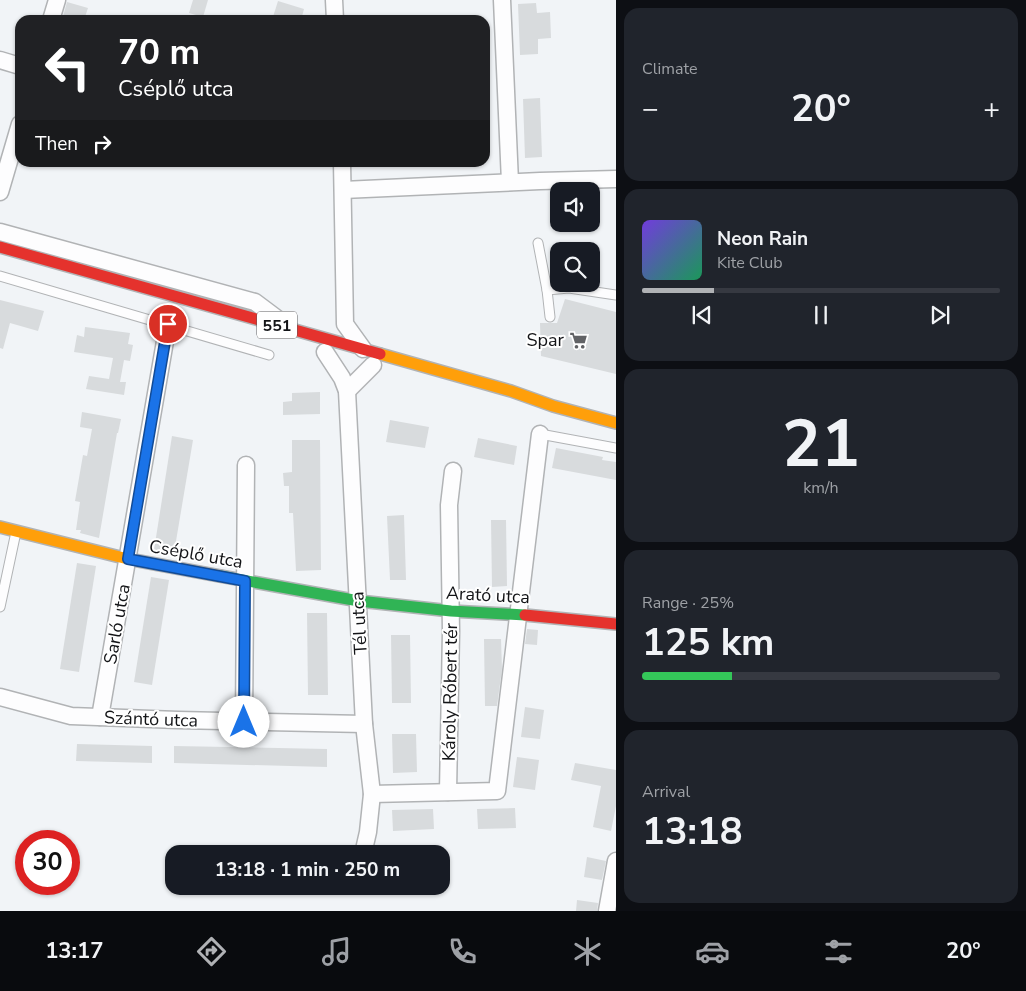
<!DOCTYPE html>
<meta charset="utf-8">
<style>
:root{--surface:#171b24;--page:#20242c;--text:#f1f3f6;--muted:#9ea1a6;--line:#363941;--accent:#b0b2b5}
body{margin:0;font-family:"Nunito Sans",sans-serif;background:var(--page);color:var(--text);height:100vh;display:flex;flex-direction:column;font-size:19px;white-space:nowrap}
*{box-sizing:border-box;margin:0}
p{font-size:16px;color:var(--muted)}
.icon{flex:none;width:28px;height:28px;fill:none;stroke:currentColor;stroke-width:2;stroke-linecap:round;stroke-linejoin:round}
.map{position:relative;flex:1;overflow:hidden}
.side{display:flex;flex-direction:column;gap:8px;padding:8px;background:#0d0f14;width:410px}
.side>*{flex:none}
.top-card{position:absolute;left:15px;top:15px;width:475px;height:152px;border-radius:15px;box-shadow:0 1px 4px #0004;background:#202124;color:#fff;overflow:hidden}
.controls{position:absolute;left:550px;top:182px;display:grid;gap:10px}
.controls a{display:grid;place-items:center;width:50px;height:50px;border-radius:10px;background:var(--surface);box-shadow:0 1px 4px #0004;font-size:25px}
.speed{position:absolute;left:15px;top:830px;display:flex;gap:10px;font-size:25px;font-weight:700;text-align:center}
.speed>*{display:grid;place-content:center;width:65px;height:65px;border-radius:50%;background:var(--surface);box-shadow:0 1px 4px #0004;line-height:1}
.speed .limit{border:8px solid #d22;background:#fff;color:#111}
.pin{position:absolute;display:grid;place-items:center;width:42px;height:42px;color:#fff;margin:-21px;border:2px solid #fff;border-radius:50%;box-shadow:0 1px 5px #0007}
.me{position:absolute;width:55px;margin:-28px;rotate:0deg;stroke-linejoin:round;filter:drop-shadow(0 0 4px #0008)}
.turn{display:flex;align-items:center;gap:18px;height:105px;padding:0 20px;font-size:22px}
.turn .icon{width:65px;height:65px;stroke-width:2.5}
.turn b{display:block;font-size:35px;line-height:42px}
.then{display:flex;align-items:center;height:48px;padding:0 20px;background:#0003;gap:10px;font-size:19px}
.big{font-size:38px;font-weight:700;line-height:1.1}
.side .widget{flex:1;display:flex;flex-direction:column;justify-content:center;gap:8px;min-width:0;padding:0 18px;border-radius:15px;background:var(--page)}
.side .dial{align-items:center;gap:0}
.dial b{font-size:65px;line-height:1}
.song{display:flex;align-items:center;gap:15px}
.cover{width:60px;height:60px;border-radius:8px;background:linear-gradient(135deg,hsl(260 70% 55%),hsl(150 70% 35%))}
.played{height:5px;border-radius:2px;background:linear-gradient(90deg,var(--accent) 20%,var(--line) 20%)}
.keys{display:flex;justify-content:space-around;direction:ltr}
.heat{display:flex;justify-content:space-between;align-items:center;font-size:28px;direction:ltr}
.charge{height:8px;border-radius:4px;background:linear-gradient(90deg,#34c759 25%,var(--line) 0)}
.trip{position:absolute;left:165px;top:845px;width:285px;height:50px;border-radius:15px;background:var(--surface);box-shadow:0 1px 4px #0004;font-weight:700;line-height:50px;text-align:center}
.menu{display:flex;height:80px;justify-content:space-around;align-items:center;background:#090b0e;color:var(--muted)}
.menu .icon{width:35px;height:35px}
.menu .active{color:var(--accent)}
.menu b{font-size:22px;color:var(--text)}
main{display:flex;flex:1;min-height:0}
.map>svg:first-child{display:block}
</style>
<main>
<div class="map">
<svg width="616" height="911" viewBox="0 0 616 911">
<rect width="100%" height="100%" fill="#f1f4f7"/>
<g fill="#d8dbdd">
<polygon points="193,0 208,0 203,17 189,13"/>
<polygon points="278,1 304,9 301,20 272,20"/>
<polygon points="67,2 88,8 84,20 62,20"/>
<polygon points="536,3 537,13 550,12 551,38 538,39 538,54 520,55 518,4"/>
<polygon points="540,98 542,157 525,158 523,99"/>
<polygon points="565,299 616,312 616,374 541,356 540,323 557,323"/>
<polygon points="0,300 44,311 38,331 10,323 3,349 0,348"/>
<polygon points="85,327 130,333 128,344 133,345 130,361 124,360 120,382 126,382 124,395 86,389 89,376 109,379 113,358 74,352 77,335 84,337"/>
<polygon points="320,392 320,414 283,415 283,402 292,401 292,393"/>
<polygon points="82,412 121,419 118,433 117,433 99,538 80,533 81,530 76,530 80,502 75,501 83,455 87,456 92,429 80,427"/>
<polygon points="390,420 429,427 425,448 386,442"/>
<polygon points="172,436 193,440 174,553 154,550"/>
<polygon points="478,438 517,446 514,465 474,457"/>
<polygon points="292,440 320,440 321,570 296,571 293,513 289,513 289,486 284,486 283,473 292,472"/>
<polygon points="556,448 603,457 602,460 616,462 616,480 552,468"/>
<polygon points="404,515 406,580 390,580 387,516"/>
<polygon points="491,520 506,520 507,586 492,587"/>
<polygon points="77,563 96,566 79,672 60,669"/>
<polygon points="151,577 169,580 152,685 134,682"/>
<polygon points="307,613 327,613 328,695 308,695"/>
<polygon points="527,629 538,630 537,645 525,644"/>
<polygon points="391,635 410,635 411,703 392,703"/>
<polygon points="484,639 501,639 502,669 497,706 485,706"/>
<polygon points="525,707 544,710 540,739 521,737"/>
<polygon points="392,734 416,734 417,772 393,773"/>
<polygon points="77,744 152,746 152,763 76,761"/>
<polygon points="174,746 327,749 327,767 174,763"/>
<polygon points="517,757 539,760 535,790 513,787"/>
<polygon points="575,763 616,770 616,806 611,831 593,827 601,786 571,780"/>
<polygon points="515,808 516,828 478,829 477,809"/>
<polygon points="433,809 434,829 393,831 392,810"/>
<polygon points="587,857 606,861 602,880 584,877"/>
<polygon points="577,900 598,903 597,911 576,911"/>
</g>
<g fill="none" stroke-linecap="round" stroke-linejoin="round">
<defs>
<g id="lane">
<polyline points="538,243 547,290 550,317"/>
<polyline points="0,276 269,355"/>
<polyline points="547,290 569,288 616,295"/>
<polyline points="540,434 616,448"/>
<polyline points="0,607 16,532"/>
</g>
<g id="street">
<polyline points="334,0 335,20"/>
<polyline points="502,0 510,182"/>
<polyline points="51,20 57,0"/>
<polyline points="0,60 20,66"/>
<polyline points="342,162 345,324 363,349"/>
<polyline points="343,190 540,181 616,179"/>
<polyline points="0,192 20,124"/>
<polyline points="0,232 255,302 279,320"/>
<polyline points="325,352 342,378 347,391 364,724 372,794 368,832 363,854"/>
<polyline points="347,391 373,365"/>
<polyline points="0,697 71,716 178,720 364,724"/>
<polyline points="100,717 168,324"/>
<polyline points="244,722 246,465"/>
<polyline points="448,792 451,631 449,505 453,471"/>
<polyline points="372,794 497,791 540,434"/>
<polyline points="607,911 616,861"/>
</g>
<polyline id="fast" points="220,576 359,601 451,611 525,615"/>
<g id="slow">
<polyline points="380,354 511,391 553,406 616,423"/>
<polyline points="0,527 128,559 220,576"/>
</g>
<g id="jam">
<polyline points="0,247 380,354"/>
<polyline points="525,615 616,624"/>
</g>
</defs>
<use href="#lane" stroke="#b1b3b5" stroke-width="11"/>
<use href="#street" stroke="#b1b3b5" stroke-width="19"/>
<use href="#fast" stroke="#b1b3b5" stroke-width="14"/>
<use href="#slow" stroke="#b1b3b5" stroke-width="14"/>
<use href="#jam" stroke="#b1b3b5" stroke-width="14"/>
<use href="#lane" stroke="#fdfdfe" stroke-width="9"/>
<use href="#street" stroke="#fdfdfe" stroke-width="16"/>
<use href="#fast" stroke="#30b455" stroke-width="11"/>
<use href="#slow" stroke="#ff9f0a" stroke-width="11"/>
<use href="#jam" stroke="#e5322d" stroke-width="11"/>
</g>
<g fill="none" stroke-linecap="round" stroke-linejoin="round">
<defs>
<polyline id="route" points="168,324 128,559 245,581 244,722"/>
</defs>
<use href="#route" stroke="#114b97" stroke-width="12"/>
<use href="#route" stroke="#1a73e8" stroke-width="9"/>
</g>
<defs>
<symbol id="supermarket-bare" viewBox="-9 -9 18 18"><path d="M-6-5.5h2.5l.6 2H6L4.5 2H-2.5L-4.4-4H-6ZM-1.5 3.2a1.3 1.3 0 1 0 .1 0ZM3 3.2a1.3 1.3 0 1 0 .1 0Z" fill="#616265" stroke="#fff" stroke-width="2.5" paint-order="stroke"/></symbol>
</defs>
<g fill-rule="evenodd">
<use href="#supermarket-bare" x="566" y="328" width="25" height="25"/>
</g>
<g text-anchor="middle" stroke-width="4" stroke-linejoin="round" paint-order="stroke">
<rect fill="#fff" stroke="#5a5a5d" stroke-width="1" x="257" y="311.5" width="40" height="27" rx="4"/>
<g font-size="16" font-weight="bold" fill="#131417">
<text x="277" y="331">551</text>
</g>
<g font-size="18" fill="#131417" stroke="#fff" text-anchor="end">
<text x="564" y="346">Spar</text>
</g>
<g font-size="18" fill="#131417" stroke="#fff">
<text transform="translate(196 554) rotate(10)" y="6">Cséplő utca</text>
<text transform="translate(488 595) rotate(3)" y="6">Arató utca</text>
<text transform="translate(359 623) rotate(-93)" y="6">Tél utca</text>
<text transform="translate(117 624) rotate(-80)" y="6">Sarló utca</text>
<text transform="translate(450 692) rotate(-89)" y="6">Károly Róbert tér</text>
<text transform="translate(151 719) rotate(2)" y="6">Szántó utca</text>
</g>
</g>
</svg>
<div class="controls">
<a><svg class="icon" aria-label="sound" viewBox="0 0 24 24"><path d="M4 9h4l5-4v14l-5-4H4zM17 9q2 3 0 6"/></svg></a>
<a><svg class="icon" aria-label="search" viewBox="0 0 24 24"><circle cx="10" cy="10" r="6"/><path d="M15 15l6 6"/></svg></a>
</div>
<div class="speed"><div class="limit">30</div></div>
<div class="pin" style="left:168px;top:324px;background:#d93025"><svg class="icon" aria-label="arrive" viewBox="0 0 24 24"><path d="M6 21V4h12l-3 4 3 4H6"/></svg></div>
<svg class="me" style="left:244px;top:722px" viewBox="-20 -20 40 40"><circle r="19" fill="#fff"/><path d="M0-13L10 11 0 6-10 11z" fill="#1a73e8"/></svg>
<div class="trip">13:18 · 1 min · 250 m</div>
<div class="top-card">
<div class="turn"><svg class="icon" aria-label="left" viewBox="0 0 24 24"><path d="M17 20v-9H6M10 6l-5 5 5 5"/></svg><div><b>70 m</b>Cséplő utca</div></div>
<div class="then">Then<svg class="icon" aria-label="right" viewBox="0 0 24 24"><path d="M7 20v-9h11M14 6l5 5-5 5"/></svg></div>
</div>
</div>
<section class="side">
<div class="widget"><p>Climate</p>
<div class="heat"><a>−</a><b class="big">20°</b><a>+</a></div>
</div>
<div class="widget">
<div class="song"><i class="cover"></i><div><b>Neon Rain</b><p>Kite Club</p></div></div>
<div class="played"></div>
<div class="keys"><svg class="icon" aria-label="previous" viewBox="0 0 24 24"><path d="M18 5L8 12l10 7zM5 5v14"/></svg><svg class="icon" aria-label="pause" viewBox="0 0 24 24"><path d="M8 5v14M16 5v14"/></svg><svg class="icon" aria-label="next" viewBox="0 0 24 24"><path d="M6 5l10 7-10 7zM19 5v14"/></svg></div>
</div>
<div class="widget dial"><b>21</b><p>km/h</p></div>
<div class="widget"><p>Range · 25%</p><b class="big">125 km</b><div class="charge"></div></div>
<div class="widget"><p>Arrival</p><b class="big">13:18</b></div>
</section>
</main>
<nav class="menu">
<b>13:17</b>
<svg class="icon active" aria-label="directions" viewBox="0 0 24 24"><path d="M12 3l9 9-9 9-9-9zM9 14v-3h6M13 9l2 2-2 2"/></svg>
<svg class="icon" aria-label="music" viewBox="0 0 24 24"><path d="M9 18V5l10-2v13"/><circle cx="6" cy="18" r="3"/><circle cx="16" cy="16" r="3"/></svg>
<svg class="icon" aria-label="phone" viewBox="0 0 24 24"><path d="M5 4h4l2 5-3 2q2 4 5 5l2-3 5 2v4C11 20 4 13 5 4z"/></svg>
<svg class="icon" aria-label="climate" viewBox="0 0 24 24"><path d="M12 3v18M4 7l16 10M4 17L20 7"/></svg>
<svg class="icon" aria-label="car" viewBox="0 0 24 24"><path d="M5 17H2v-5l4-1 3-4h7l3 4 3 1v5h-3M9 17h6M6 11h13"/><circle cx="7" cy="17" r="2"/><circle cx="17" cy="17" r="2"/></svg>
<svg class="icon" aria-label="filters" viewBox="0 0 24 24"><path d="M4 7h16M4 17h16"/><circle cx="9" cy="7" r="2"/><circle cx="15" cy="17" r="2"/></svg>
<b>20°</b>
</nav>
